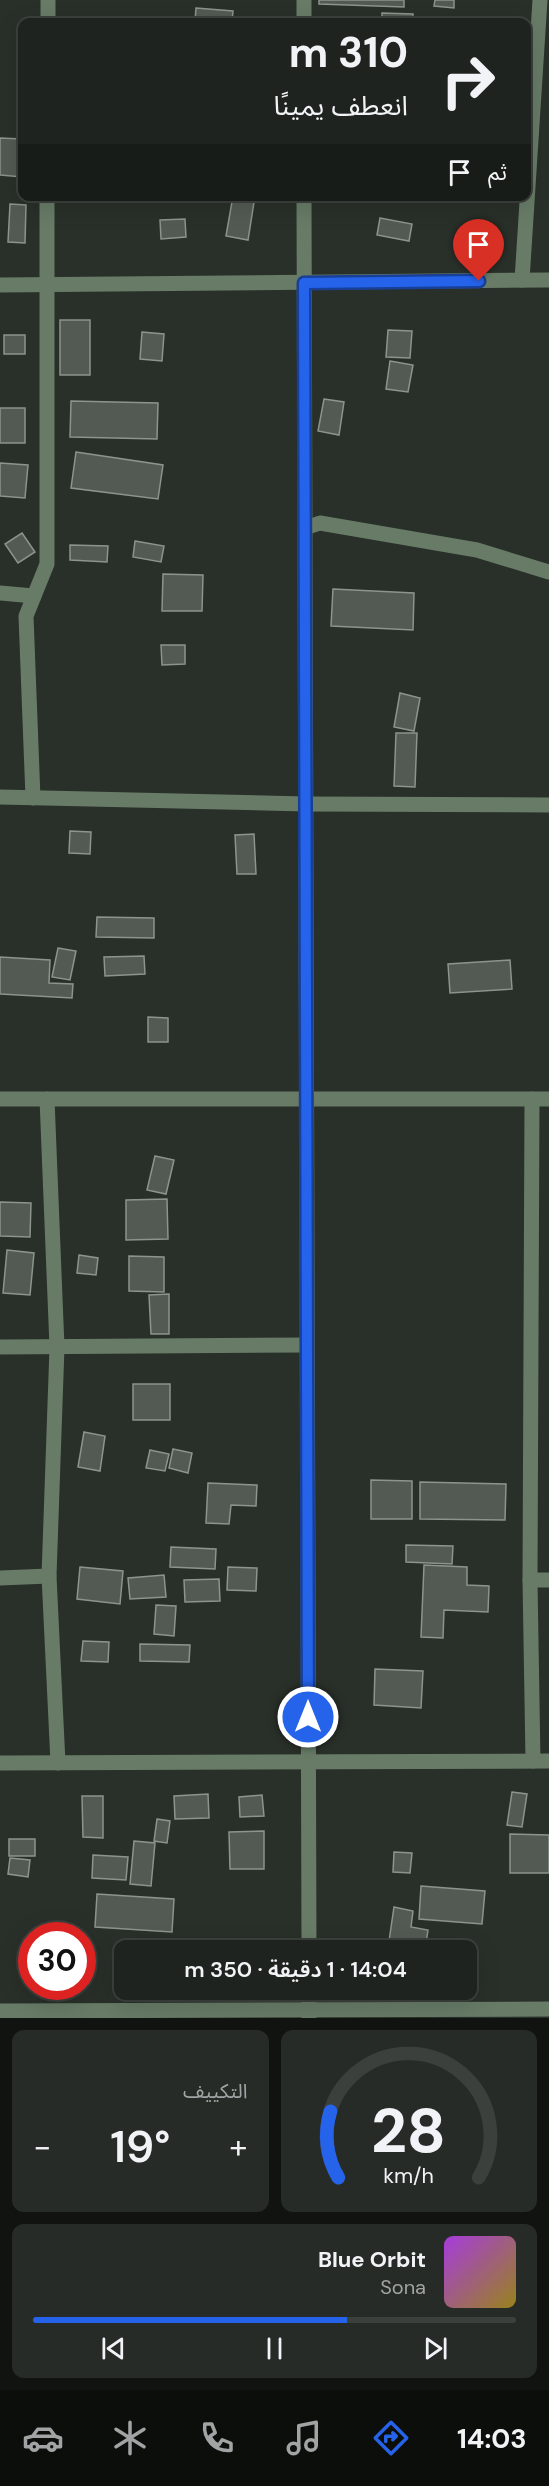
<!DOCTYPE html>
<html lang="ar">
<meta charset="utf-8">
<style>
:root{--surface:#1f231f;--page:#272b28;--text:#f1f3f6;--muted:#a1a4a4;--line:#3c403d;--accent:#2563eb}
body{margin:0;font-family:"DM Sans","Noto Sans Arabic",sans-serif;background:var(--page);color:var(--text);direction:rtl;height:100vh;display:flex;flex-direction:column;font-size:22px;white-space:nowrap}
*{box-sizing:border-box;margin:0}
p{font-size:20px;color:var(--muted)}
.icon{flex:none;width:33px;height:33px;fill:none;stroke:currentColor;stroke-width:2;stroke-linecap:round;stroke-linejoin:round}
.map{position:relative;height:2018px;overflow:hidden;direction:ltr}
.details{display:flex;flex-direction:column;gap:12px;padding:12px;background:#111311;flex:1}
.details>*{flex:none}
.top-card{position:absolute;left:18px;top:18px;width:513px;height:183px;border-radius:12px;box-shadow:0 6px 24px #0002,0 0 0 2px var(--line);direction:rtl;background:#1f231f;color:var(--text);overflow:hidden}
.speed{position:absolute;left:18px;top:1922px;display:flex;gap:12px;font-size:30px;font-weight:700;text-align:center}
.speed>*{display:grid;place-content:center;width:78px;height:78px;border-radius:50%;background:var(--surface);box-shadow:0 6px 24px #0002,0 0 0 2px var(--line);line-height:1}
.speed .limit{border:9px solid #d22;background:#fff;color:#111}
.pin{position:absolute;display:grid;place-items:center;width:51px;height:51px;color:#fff;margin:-62px -26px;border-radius:50% 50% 50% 0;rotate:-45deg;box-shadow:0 0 6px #0007}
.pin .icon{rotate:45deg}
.me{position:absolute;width:66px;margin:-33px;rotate:0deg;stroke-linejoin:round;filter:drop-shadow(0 0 4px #0008)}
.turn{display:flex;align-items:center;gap:21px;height:126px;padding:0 24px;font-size:27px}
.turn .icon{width:78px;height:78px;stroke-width:2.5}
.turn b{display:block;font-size:42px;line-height:51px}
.then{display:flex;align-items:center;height:57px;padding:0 24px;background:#0003;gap:12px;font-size:22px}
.big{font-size:45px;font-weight:600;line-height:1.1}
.details .card{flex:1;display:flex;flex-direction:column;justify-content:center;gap:9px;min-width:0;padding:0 21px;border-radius:12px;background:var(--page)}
.details .dial{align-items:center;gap:0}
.dial svg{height:156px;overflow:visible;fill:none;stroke:var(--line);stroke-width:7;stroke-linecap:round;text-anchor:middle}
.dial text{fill:var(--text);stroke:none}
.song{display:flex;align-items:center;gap:18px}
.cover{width:72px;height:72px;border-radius:9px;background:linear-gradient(135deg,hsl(280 70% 55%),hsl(50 70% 35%))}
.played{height:6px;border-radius:3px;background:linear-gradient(90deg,var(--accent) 65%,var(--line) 65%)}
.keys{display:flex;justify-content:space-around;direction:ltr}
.heat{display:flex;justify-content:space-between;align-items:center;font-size:33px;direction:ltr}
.details .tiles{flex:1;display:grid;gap:12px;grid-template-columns:1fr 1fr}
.card:last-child{grid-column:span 2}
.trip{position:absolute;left:114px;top:1940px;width:363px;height:60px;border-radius:12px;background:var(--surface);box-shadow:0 6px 24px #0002,0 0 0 2px var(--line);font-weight:600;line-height:60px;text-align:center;direction:rtl}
.tabs{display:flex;height:96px;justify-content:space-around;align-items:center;background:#0c0e0c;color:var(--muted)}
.tabs .icon{width:42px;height:42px}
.tabs .on{color:var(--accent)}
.tabs b{font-size:27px;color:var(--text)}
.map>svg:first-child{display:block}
</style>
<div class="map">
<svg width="549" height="2018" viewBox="0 0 549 2018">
<rect width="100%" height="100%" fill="#292f29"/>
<g fill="#535a53" stroke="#8c948c" stroke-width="1.5">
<polygon points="319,0 404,0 404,7 319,4"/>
<polygon points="435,0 454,0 454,8 434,6"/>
<polygon points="196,8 233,11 232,22 195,21"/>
<polygon points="382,13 413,14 412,22 382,22"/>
<polygon points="0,138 22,139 22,177 0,175"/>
<polygon points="233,196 255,196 248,240 226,236"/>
<polygon points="10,204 26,205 25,243 8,242"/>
<polygon points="380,218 412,224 409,241 377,235"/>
<polygon points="185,219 186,237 161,239 160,220"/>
<rect x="60" y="320" width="30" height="55"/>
<polygon points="388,330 412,331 410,358 386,357"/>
<polygon points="142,332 164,334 162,361 140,359"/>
<rect x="4" y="335" width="21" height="19"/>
<polygon points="390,361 413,365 408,392 386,389"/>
<polygon points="324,399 344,402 339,435 318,431"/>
<polygon points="71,401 158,403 157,439 70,437"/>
<rect x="0" y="408" width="25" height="35"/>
<polygon points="76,452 163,465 158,499 71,488"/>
<polygon points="0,463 28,465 25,498 0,496"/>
<polygon points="22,533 35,552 18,563 5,544"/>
<polygon points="135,541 164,546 161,562 133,557"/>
<polygon points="70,545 108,546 107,562 70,560"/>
<polygon points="163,574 203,575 202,611 162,611"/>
<polygon points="333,589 414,593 413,630 331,626"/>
<polygon points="161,645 185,645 185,664 162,665"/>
<polygon points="400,693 420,698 414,731 394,727"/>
<polygon points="396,733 417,733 415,787 394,786"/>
<polygon points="70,831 91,832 90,854 69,853"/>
<polygon points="254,834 256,874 237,874 235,835"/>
<polygon points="97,917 154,918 154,938 96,937"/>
<polygon points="58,948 76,951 70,980 52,977"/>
<polygon points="144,956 145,974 105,976 104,957"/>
<polygon points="0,957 50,960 49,983 73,984 72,998 0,994"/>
<polygon points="510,960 512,989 450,993 448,964"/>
<polygon points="148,1017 168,1018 168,1042 148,1042"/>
<polygon points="155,1156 174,1160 166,1194 147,1190"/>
<polygon points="167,1199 168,1239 126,1240 126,1200"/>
<polygon points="0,1202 31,1203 30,1237 0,1236"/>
<polygon points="7,1250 34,1253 30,1295 3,1293"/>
<polygon points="79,1255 98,1258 96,1275 77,1273"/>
<polygon points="129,1256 164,1257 164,1292 129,1291"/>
<polygon points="169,1294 169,1334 151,1334 149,1295"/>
<rect x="133" y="1384" width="37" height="36"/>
<polygon points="84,1432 105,1436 100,1471 78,1467"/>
<polygon points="173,1449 192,1453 188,1473 169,1468"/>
<polygon points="150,1450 169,1454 165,1471 146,1468"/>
<polygon points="371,1480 412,1481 412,1519 371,1519"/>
<polygon points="420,1482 506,1484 505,1520 420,1519"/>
<polygon points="208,1483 257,1485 256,1506 231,1505 229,1524 206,1523"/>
<polygon points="406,1545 453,1546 452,1564 406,1562"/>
<polygon points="171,1547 216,1549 215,1569 170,1567"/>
<polygon points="424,1565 467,1567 467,1585 489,1586 488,1612 444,1610 443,1638 421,1637"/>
<polygon points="80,1567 123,1571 120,1604 77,1599"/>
<polygon points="228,1567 257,1568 256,1591 227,1590"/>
<polygon points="164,1575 166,1597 130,1599 128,1578"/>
<polygon points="219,1579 220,1601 185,1602 184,1580"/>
<polygon points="156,1605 176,1606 174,1636 154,1634"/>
<polygon points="83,1641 109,1642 108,1662 81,1661"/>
<polygon points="140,1644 190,1645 189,1662 140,1661"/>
<polygon points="375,1669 423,1671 421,1708 374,1705"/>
<polygon points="512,1792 527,1794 522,1827 507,1825"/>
<polygon points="208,1794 209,1818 175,1819 174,1796"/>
<polygon points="262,1795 264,1816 240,1817 239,1797"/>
<polygon points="82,1796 103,1796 103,1838 83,1837"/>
<polygon points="157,1819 170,1821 167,1843 154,1841"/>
<polygon points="264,1831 264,1869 230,1869 229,1832"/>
<polygon points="510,1834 549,1835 549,1873 510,1873"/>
<rect x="9" y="1839" width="26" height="17"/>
<polygon points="134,1841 155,1843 151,1886 130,1884"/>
<polygon points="394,1852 412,1853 410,1873 393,1872"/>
<polygon points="93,1855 128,1857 126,1880 92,1878"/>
<polygon points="10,1858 30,1860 28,1877 8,1874"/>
<polygon points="421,1886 485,1891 482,1924 419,1919"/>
<polygon points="97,1894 174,1899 172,1932 95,1927"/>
<polygon points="394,1907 413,1911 411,1927 428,1930 425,1950 388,1948"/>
</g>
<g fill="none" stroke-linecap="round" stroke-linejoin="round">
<g stroke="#677b67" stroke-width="15">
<polyline points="304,0 304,22"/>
<polyline points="48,22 48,0"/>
<polyline points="304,196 309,1950"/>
<polyline points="522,280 540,0"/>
<polyline points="0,285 549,280"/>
<polyline points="305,528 320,523 477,550 549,572"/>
<polyline points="0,593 34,596"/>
<polyline points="0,797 306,804 549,805"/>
<polyline points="33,798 26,616 47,564 47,196"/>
<polyline points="0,1099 549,1099"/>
<polyline points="47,1099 57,1347 49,1576 58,1763"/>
<polyline points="532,1099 530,1580 533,1761"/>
<polyline points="0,1347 307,1345"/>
<polyline points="0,1578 49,1576"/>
<polyline points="530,1580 549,1580"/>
<polyline points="0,1763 549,1761"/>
<polyline points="309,1989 309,2018"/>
<polyline points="0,2011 549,2009"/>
</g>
</g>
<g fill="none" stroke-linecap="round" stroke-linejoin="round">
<defs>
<polyline id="route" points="308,1717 304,283 479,281"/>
</defs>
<use href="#route" stroke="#184099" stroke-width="15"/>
<use href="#route" stroke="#2563eb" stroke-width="10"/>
</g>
</svg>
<div class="speed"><div class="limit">30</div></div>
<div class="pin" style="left:479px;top:281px;background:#d93025"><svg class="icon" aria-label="arrive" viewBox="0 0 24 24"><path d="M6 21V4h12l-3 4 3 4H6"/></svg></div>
<svg class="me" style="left:308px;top:1717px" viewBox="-20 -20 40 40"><circle r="17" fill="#2563eb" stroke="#fff" stroke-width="3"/><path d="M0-11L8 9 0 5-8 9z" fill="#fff"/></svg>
<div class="trip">14:04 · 1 دقيقة · 350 m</div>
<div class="top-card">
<div class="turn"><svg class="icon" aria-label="right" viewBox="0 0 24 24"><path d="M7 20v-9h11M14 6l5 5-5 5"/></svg><div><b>310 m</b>انعطف يمينًا</div></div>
<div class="then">ثم<svg class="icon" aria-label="arrive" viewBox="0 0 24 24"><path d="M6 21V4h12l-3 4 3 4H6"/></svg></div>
</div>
</div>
<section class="details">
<div class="tiles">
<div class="card dial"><svg viewBox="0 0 100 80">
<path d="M14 69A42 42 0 1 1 86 69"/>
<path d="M14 69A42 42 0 0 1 10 35" stroke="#2563eb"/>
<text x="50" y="56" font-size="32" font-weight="700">28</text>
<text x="50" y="72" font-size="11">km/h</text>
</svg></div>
<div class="card"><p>التكييف</p>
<div class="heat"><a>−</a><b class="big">19°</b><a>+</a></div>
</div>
<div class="card">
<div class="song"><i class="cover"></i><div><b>Blue Orbit</b><p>Sona</p></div></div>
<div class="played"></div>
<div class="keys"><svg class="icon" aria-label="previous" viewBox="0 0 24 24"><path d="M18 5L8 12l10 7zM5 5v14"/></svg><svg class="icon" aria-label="pause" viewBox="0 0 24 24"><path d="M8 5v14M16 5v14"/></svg><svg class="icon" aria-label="next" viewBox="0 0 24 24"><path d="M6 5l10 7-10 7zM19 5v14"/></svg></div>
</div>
</div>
</section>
<nav class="tabs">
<b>14:03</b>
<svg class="icon on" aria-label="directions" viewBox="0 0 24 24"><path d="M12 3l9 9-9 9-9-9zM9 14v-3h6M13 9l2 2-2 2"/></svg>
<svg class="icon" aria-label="music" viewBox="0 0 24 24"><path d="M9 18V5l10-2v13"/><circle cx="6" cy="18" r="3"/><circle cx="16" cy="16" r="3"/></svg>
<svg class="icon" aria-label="phone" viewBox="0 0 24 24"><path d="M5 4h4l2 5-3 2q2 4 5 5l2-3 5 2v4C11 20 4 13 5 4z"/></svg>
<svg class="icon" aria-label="climate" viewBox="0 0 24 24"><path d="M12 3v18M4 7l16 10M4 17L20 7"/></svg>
<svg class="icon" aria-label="car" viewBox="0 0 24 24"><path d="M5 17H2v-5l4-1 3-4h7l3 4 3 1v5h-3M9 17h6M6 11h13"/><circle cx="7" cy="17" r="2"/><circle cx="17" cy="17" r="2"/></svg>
</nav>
